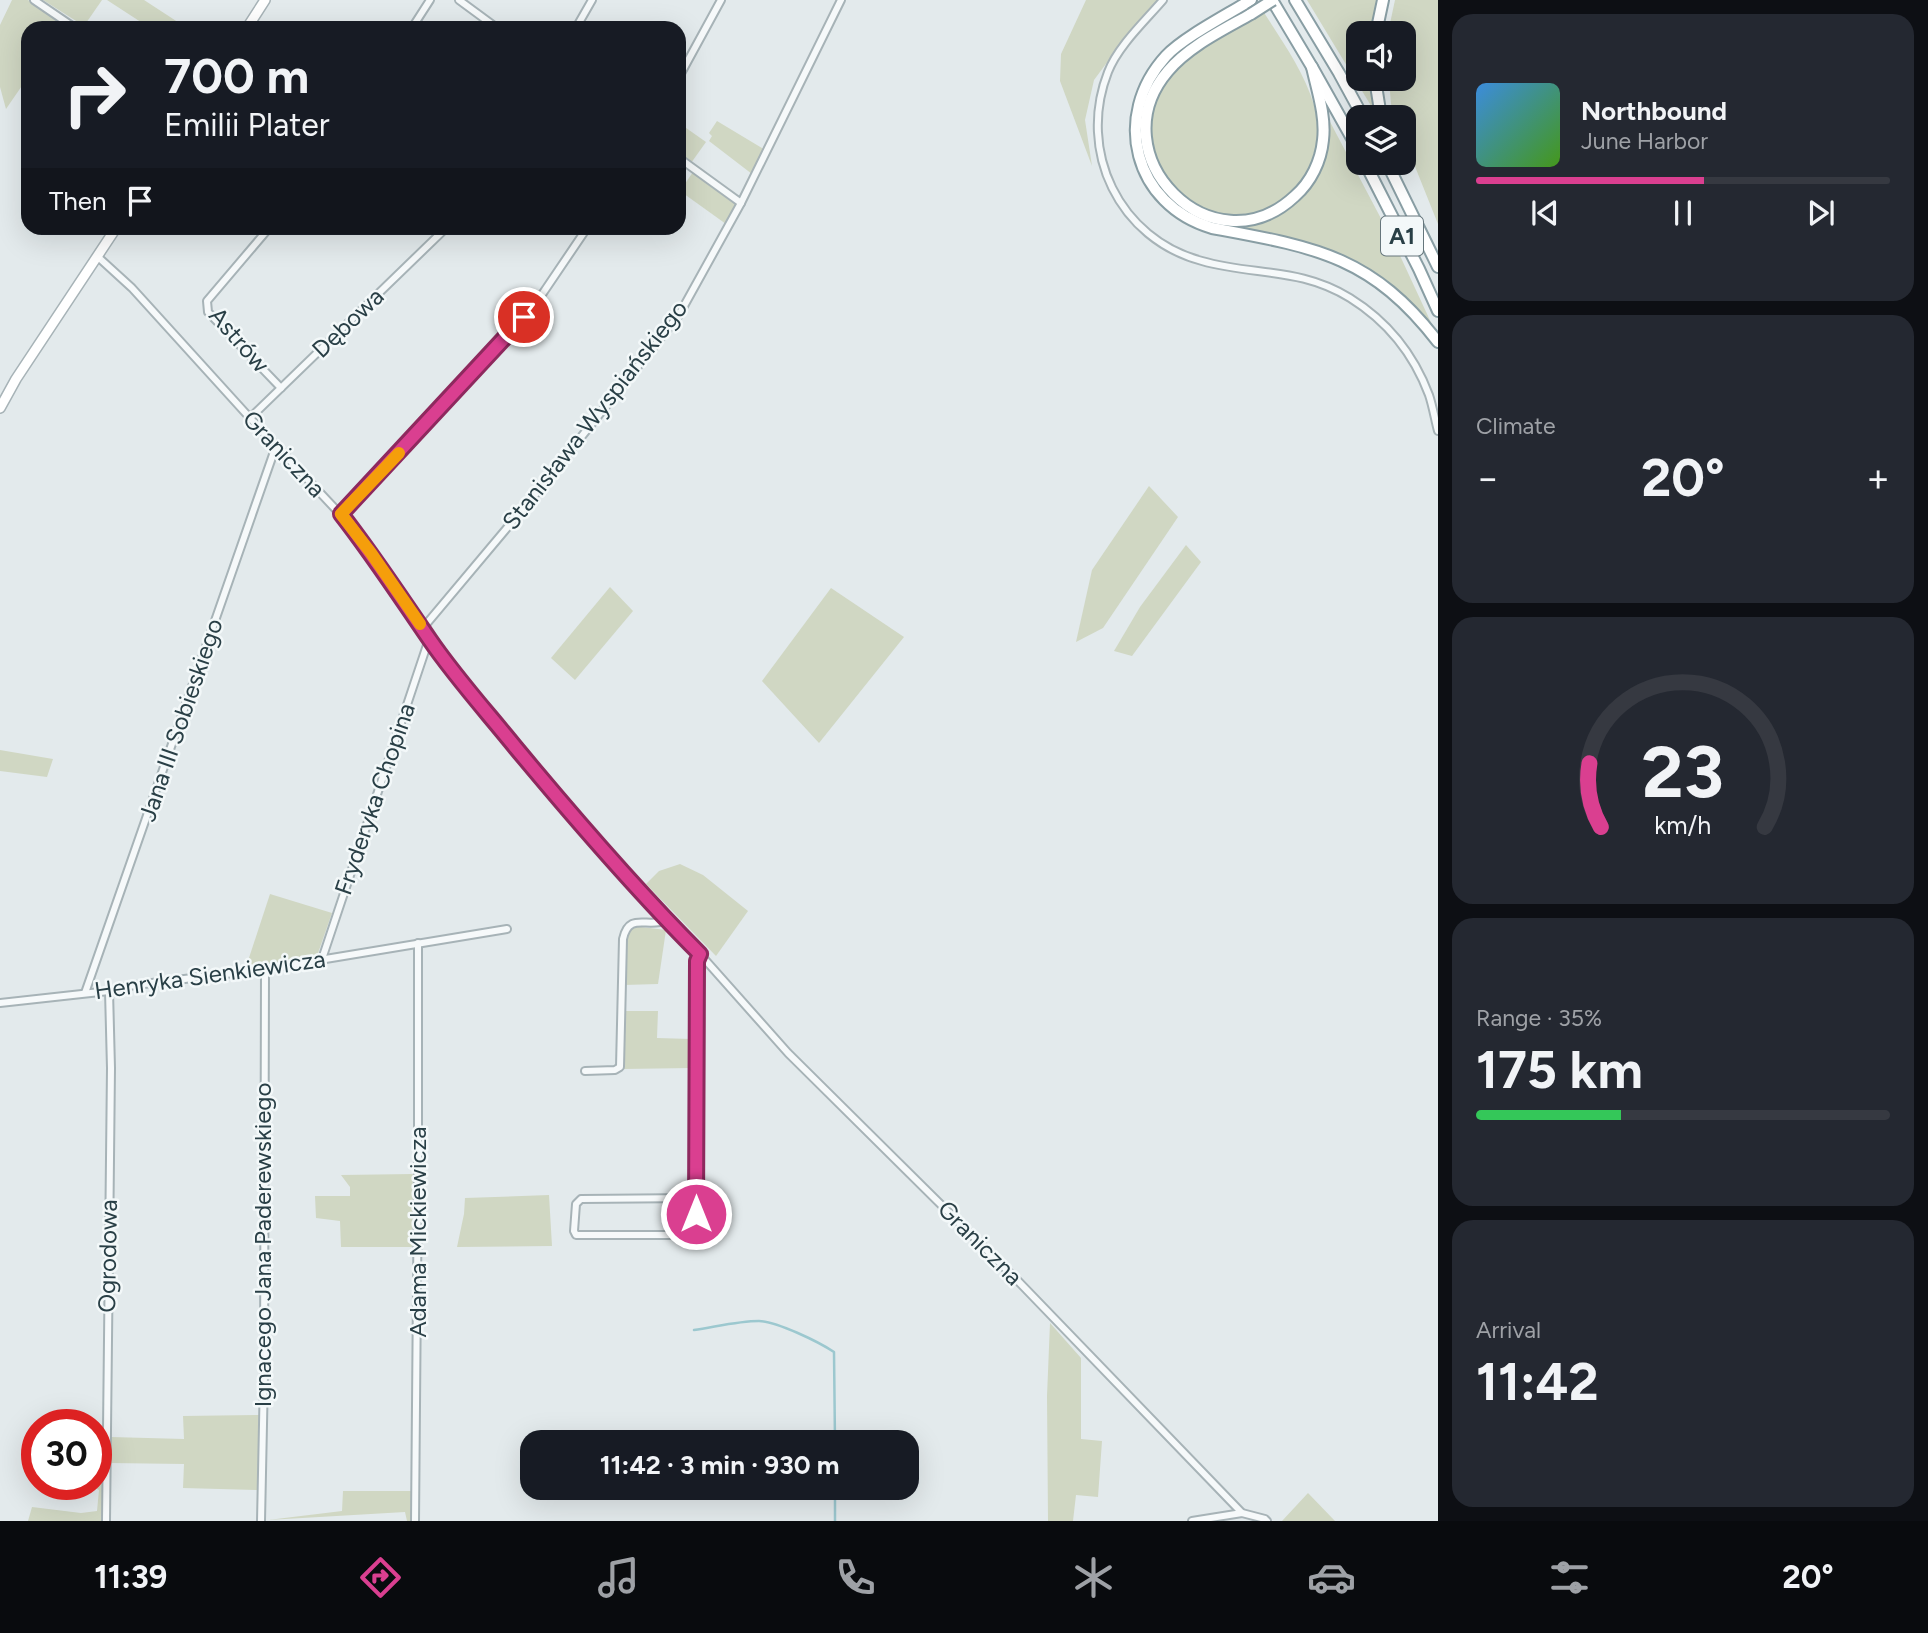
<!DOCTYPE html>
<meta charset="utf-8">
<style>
:root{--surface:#171b24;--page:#242831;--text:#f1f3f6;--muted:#9ea1a6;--line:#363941;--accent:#da3f90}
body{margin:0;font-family:Figtree,sans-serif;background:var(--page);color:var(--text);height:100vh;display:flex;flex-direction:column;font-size:26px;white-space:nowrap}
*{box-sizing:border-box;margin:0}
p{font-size:23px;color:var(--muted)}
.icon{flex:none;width:38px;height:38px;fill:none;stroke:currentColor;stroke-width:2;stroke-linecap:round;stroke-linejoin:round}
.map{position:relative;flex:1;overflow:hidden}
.panel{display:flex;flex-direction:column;gap:14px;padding:14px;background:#0d0f14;width:490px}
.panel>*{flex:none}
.top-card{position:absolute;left:21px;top:21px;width:665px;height:214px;border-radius:21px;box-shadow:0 7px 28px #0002;background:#171b24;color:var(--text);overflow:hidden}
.tools{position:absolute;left:1346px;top:21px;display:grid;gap:14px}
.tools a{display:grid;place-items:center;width:70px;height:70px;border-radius:14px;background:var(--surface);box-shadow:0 7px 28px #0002;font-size:35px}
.speed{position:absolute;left:21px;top:1409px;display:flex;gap:14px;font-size:35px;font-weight:700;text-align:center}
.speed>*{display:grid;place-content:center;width:91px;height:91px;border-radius:50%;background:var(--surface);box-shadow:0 7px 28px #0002;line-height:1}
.speed .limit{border:10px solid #d22;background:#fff;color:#111}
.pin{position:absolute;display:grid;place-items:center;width:60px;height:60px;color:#fff;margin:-30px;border:4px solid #fff;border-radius:50%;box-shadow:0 2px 7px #0007}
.me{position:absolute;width:77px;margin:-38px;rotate:0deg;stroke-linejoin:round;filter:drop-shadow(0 0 5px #0008)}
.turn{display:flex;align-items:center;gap:24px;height:147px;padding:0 28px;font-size:32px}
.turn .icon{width:91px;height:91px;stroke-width:2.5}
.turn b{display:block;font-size:49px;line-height:60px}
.then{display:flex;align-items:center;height:66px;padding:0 28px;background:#0003;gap:14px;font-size:26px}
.big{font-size:52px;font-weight:700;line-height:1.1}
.panel .card{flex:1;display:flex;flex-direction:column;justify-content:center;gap:10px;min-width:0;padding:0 24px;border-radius:21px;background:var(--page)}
.panel .dial{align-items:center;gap:0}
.dial svg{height:182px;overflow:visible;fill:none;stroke:var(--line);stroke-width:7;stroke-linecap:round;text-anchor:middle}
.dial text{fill:var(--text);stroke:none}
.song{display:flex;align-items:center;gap:21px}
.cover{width:84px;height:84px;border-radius:10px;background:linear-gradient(135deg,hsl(210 70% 55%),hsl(100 70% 35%))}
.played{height:7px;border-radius:4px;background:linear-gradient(90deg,var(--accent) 55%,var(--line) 55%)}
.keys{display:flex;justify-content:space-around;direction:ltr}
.heat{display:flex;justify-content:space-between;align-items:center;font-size:38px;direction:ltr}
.charge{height:10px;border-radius:5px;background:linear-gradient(90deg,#34c759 35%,var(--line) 0)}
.trip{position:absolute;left:520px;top:1430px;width:399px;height:70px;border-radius:21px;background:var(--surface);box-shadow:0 7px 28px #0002;font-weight:700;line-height:70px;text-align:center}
.dock{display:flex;height:112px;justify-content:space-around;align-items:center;background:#090b0e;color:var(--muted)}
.dock .icon{width:49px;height:49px}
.dock .current{color:var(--accent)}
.dock b{font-size:32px;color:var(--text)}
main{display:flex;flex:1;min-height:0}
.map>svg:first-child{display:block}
</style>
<main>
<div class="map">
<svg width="1438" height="1521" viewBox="0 0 1438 1521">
<rect width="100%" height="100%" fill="#e3eaec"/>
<g fill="#d0d7c3">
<polygon points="12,0 28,0 63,26 61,28 28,28 28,77 6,109 0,87 0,25"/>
<polygon points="43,0 102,0 84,26"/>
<polygon points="107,0 144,0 187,28 150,28"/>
<polygon points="1086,0 1158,0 1114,53 1094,80 1085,120 1092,166 1060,81 1061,54"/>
<polygon points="1307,0 1378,0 1371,33 1358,33 1358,79 1370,79 1373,109"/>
<polygon points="1395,0 1438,0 1438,224 1404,139 1404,117 1396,117 1391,104 1389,79 1404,79 1404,33 1388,33"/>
<path d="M 1244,8 L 1245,10 C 1215,30 1178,48 1157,78 C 1146,94 1140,115 1141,134 C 1146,223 1262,260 1312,183 C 1321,170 1326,154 1327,138 C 1328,131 1327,124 1328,118 L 1396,247 L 1434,329 C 1386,272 1342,249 1268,234 C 1242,229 1215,228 1191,216 C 1169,205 1152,185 1144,161 C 1116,82 1189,43 1244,8 Z"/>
<path d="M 1263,11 C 1282,41 1304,71 1314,105 C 1332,171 1273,233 1207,211 C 1199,208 1173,190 1168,183 C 1164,178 1162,169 1159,164 C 1122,88 1209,41 1263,11 Z"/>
<polygon points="717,121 767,151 752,174 709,141 712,136 709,133"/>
<polygon points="679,123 706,142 691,163 679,154"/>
<polygon points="693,172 739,204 726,224 680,191"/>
<polygon points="1149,486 1178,517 1103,628 1076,642 1092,570"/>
<polygon points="1186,545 1201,562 1132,656 1114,651 1140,607"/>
<polygon points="610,587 633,611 575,680 551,658"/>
<polygon points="831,588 904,637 819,743 762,681"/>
<polygon points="0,750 53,759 47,777 0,771"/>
<polygon points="680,864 703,875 748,911 716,956 646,884 659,871"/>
<polygon points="270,894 332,913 317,956 246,967"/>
<polygon points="633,926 666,930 658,984 624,985 626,940"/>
<polygon points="625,1011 658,1011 657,1038 691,1039 691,1068 623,1069"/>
<polygon points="413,1174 412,1247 341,1247 340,1221 316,1218 315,1196 350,1196 350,1187 341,1175"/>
<polygon points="549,1195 552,1246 457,1247 464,1214 465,1198"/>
<polygon points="1050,1323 1081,1358 1081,1439 1102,1441 1098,1497 1076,1495 1073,1521 1048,1521 1047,1396"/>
<polygon points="259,1415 258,1490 183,1488 184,1464 109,1463 111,1437 184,1439 183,1416"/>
<polygon points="103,1458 102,1521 28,1521 32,1507 81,1513 97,1511 99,1490 92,1486 96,1484 96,1460"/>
<polygon points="343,1491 412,1491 412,1521 407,1521 405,1512 268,1520 342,1511"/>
<polygon points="1308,1493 1335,1521 1282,1521"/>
</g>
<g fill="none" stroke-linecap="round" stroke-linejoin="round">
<g stroke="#9cc8cf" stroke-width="2.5">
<path d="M 694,1330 C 715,1327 738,1321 759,1321 C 776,1321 819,1342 834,1352 L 835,1442"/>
<polyline points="835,1488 835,1521"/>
</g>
<defs>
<g id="street">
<polyline points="34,0 75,28"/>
<polyline points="459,0 497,28"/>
<path d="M 1163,0 C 1145,21 1118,46 1108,72 C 1077,151 1119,239 1202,261 C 1254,276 1300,267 1350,298 C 1387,321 1414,355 1429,395 C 1433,407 1435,420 1438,431"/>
<polyline points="412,28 430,0"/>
<polyline points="576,28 592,0"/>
<polyline points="679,77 721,0"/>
<polyline points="679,158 741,203"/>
<polyline points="269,228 207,301 208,312 281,388"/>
<polyline points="97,256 132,288 250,418 341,515 371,553 429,639 469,690 571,814 631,882 700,954 788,1053 1019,1282 1242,1513 1265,1519 1267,1521"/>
<polyline points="250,418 446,228"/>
<polyline points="341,515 524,317 543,293 587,228"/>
<polyline points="423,628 533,497 679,315 741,203 841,0"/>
<polyline points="322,959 429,639"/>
<polyline points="85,993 276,446"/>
<polyline points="0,1003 109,991 128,986 265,969 507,929"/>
<path d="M 585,1071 L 615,1070 L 620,1067 L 623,939 C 629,911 648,929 666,920"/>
<polyline points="695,1198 581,1199 576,1204 574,1231 576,1235 690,1235 696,1231 697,961 700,954"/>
<polyline points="106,1521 111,1068 109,991"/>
<polyline points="261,1521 264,1376 265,969"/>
<polyline points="415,1521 418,1172 418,943"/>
<polyline points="1192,1521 1242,1513"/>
</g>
<g id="secondary">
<polyline points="247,28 265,0"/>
<polyline points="0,408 16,379 116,228"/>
</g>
<g id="highway">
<path d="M 1251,0 C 1227,15 1184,37 1166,56 C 1111,116 1134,205 1212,228 C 1314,247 1371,255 1438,342"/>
<polyline points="1272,0 1312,67 1358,149"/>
<polyline points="1295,0 1339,73 1363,117"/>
<path d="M 1251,14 C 1223,30 1189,46 1168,71 C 1096,155 1213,273 1295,196 C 1311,182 1321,161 1323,140 C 1326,116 1317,90 1312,67"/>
<polyline points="1376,33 1383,0"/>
<polyline points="1375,79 1381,117"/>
<polyline points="1365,163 1419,269 1438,311"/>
<polyline points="1387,163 1438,267"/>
</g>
</defs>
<use href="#street" stroke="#a7b3b7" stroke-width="10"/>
<use href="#secondary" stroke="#a7b3b7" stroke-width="12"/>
<use href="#highway" stroke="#899ea4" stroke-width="14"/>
<use href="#street" stroke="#f6f9fa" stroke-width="6"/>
<use href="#secondary" stroke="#fff" stroke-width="9"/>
<use href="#highway" stroke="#fff" stroke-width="10"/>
<defs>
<polyline id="highway-bridge" points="1251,14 1273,0"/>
</defs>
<use href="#highway-bridge" stroke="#899ea4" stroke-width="14" stroke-linecap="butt"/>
<use href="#highway-bridge" stroke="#fff" stroke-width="10"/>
</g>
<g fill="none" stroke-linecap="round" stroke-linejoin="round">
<defs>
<path id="route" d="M 524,317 L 341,514 C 373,555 401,598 430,640 C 456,678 487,712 516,748 C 575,819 635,889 700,954 L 697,961 L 696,1214"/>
</defs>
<use href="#route" stroke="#8e295e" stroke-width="18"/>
<use href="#route" stroke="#da3f90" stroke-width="12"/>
<polyline stroke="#f59e0b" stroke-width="12" points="399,453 341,514 371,553 420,624"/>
</g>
<g text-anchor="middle" stroke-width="5" stroke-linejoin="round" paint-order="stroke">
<rect fill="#f3f8f9" stroke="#66767c" stroke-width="2" x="1381" y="216.5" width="42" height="39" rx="5"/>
<g font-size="23" font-weight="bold" fill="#293f46">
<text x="1402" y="244">A1</text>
</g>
<g font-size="24" fill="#293f46" stroke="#f3f8f9">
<text transform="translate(348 323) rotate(-44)" y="8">Dębowa</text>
<text transform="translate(239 340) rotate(49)" y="8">Astrów</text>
<text transform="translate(595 415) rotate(-52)" y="8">Stanisława Wyspiańskiego</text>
<text transform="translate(284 454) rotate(47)" y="8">Graniczna</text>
<text transform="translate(181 720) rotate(-71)" y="8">Jana III Sobieskiego</text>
<text transform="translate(375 799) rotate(-71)" y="8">Fryderyka Chopina</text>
<text transform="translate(210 975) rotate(-8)" y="8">Henryka Sienkiewicza</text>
<text transform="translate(418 1232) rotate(-90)" y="8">Adama Mickiewicza</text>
<text transform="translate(980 1243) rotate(45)" y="8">Graniczna</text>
<text transform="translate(263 1245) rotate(-90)" y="8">Ignacego Jana Paderewskiego</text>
<text transform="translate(108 1256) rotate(-89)" y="8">Ogrodowa</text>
</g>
</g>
</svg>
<div class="tools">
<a><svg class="icon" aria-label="sound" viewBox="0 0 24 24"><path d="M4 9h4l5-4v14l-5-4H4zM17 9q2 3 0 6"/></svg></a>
<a><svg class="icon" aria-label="layers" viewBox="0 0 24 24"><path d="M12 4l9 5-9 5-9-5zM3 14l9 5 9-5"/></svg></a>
</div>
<div class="speed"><div class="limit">30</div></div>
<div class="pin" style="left:524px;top:317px;background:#d93025"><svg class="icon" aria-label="arrive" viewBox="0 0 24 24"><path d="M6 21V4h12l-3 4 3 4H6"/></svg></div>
<svg class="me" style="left:696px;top:1214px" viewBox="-20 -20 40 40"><circle r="17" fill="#da3f90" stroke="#fff" stroke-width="3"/><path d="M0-11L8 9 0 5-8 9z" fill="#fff"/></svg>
<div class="trip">11:42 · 3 min · 930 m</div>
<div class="top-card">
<div class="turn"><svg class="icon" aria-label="right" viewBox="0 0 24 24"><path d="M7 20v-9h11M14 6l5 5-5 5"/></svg><div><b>700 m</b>Emilii Plater</div></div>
<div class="then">Then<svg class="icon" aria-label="arrive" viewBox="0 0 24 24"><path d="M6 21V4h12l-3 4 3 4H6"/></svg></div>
</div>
</div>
<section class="panel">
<div class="card">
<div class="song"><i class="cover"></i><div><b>Northbound</b><p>June Harbor</p></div></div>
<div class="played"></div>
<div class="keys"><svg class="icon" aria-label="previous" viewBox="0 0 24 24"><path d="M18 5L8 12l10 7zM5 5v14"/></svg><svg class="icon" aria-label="pause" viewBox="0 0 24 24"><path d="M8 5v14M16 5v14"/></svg><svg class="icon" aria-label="next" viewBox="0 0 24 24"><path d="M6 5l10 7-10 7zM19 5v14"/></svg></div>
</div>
<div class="card"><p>Climate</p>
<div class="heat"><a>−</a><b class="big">20°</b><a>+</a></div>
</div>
<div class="card dial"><svg viewBox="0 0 100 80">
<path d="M14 69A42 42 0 1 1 86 69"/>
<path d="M14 69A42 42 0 0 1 9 41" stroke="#da3f90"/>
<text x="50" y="56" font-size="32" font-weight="700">23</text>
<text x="50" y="72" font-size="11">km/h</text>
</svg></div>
<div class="card"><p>Range · 35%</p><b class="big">175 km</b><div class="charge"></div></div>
<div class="card"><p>Arrival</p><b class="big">11:42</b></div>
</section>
</main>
<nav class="dock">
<b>11:39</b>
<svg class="icon current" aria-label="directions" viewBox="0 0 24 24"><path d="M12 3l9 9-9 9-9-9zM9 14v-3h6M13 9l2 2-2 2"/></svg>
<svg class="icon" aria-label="music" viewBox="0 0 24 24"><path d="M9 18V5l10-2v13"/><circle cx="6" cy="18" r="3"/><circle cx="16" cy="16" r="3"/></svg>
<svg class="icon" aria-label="phone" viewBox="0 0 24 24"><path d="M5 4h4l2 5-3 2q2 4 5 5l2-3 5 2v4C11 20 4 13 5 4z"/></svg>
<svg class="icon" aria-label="climate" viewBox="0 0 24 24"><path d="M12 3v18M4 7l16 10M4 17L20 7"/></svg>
<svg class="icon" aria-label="car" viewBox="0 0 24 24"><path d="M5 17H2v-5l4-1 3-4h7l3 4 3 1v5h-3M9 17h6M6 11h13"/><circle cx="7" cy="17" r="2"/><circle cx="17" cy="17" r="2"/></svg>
<svg class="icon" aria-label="filters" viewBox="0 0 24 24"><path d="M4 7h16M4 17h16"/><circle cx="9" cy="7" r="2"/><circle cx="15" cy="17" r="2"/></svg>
<b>20°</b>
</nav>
